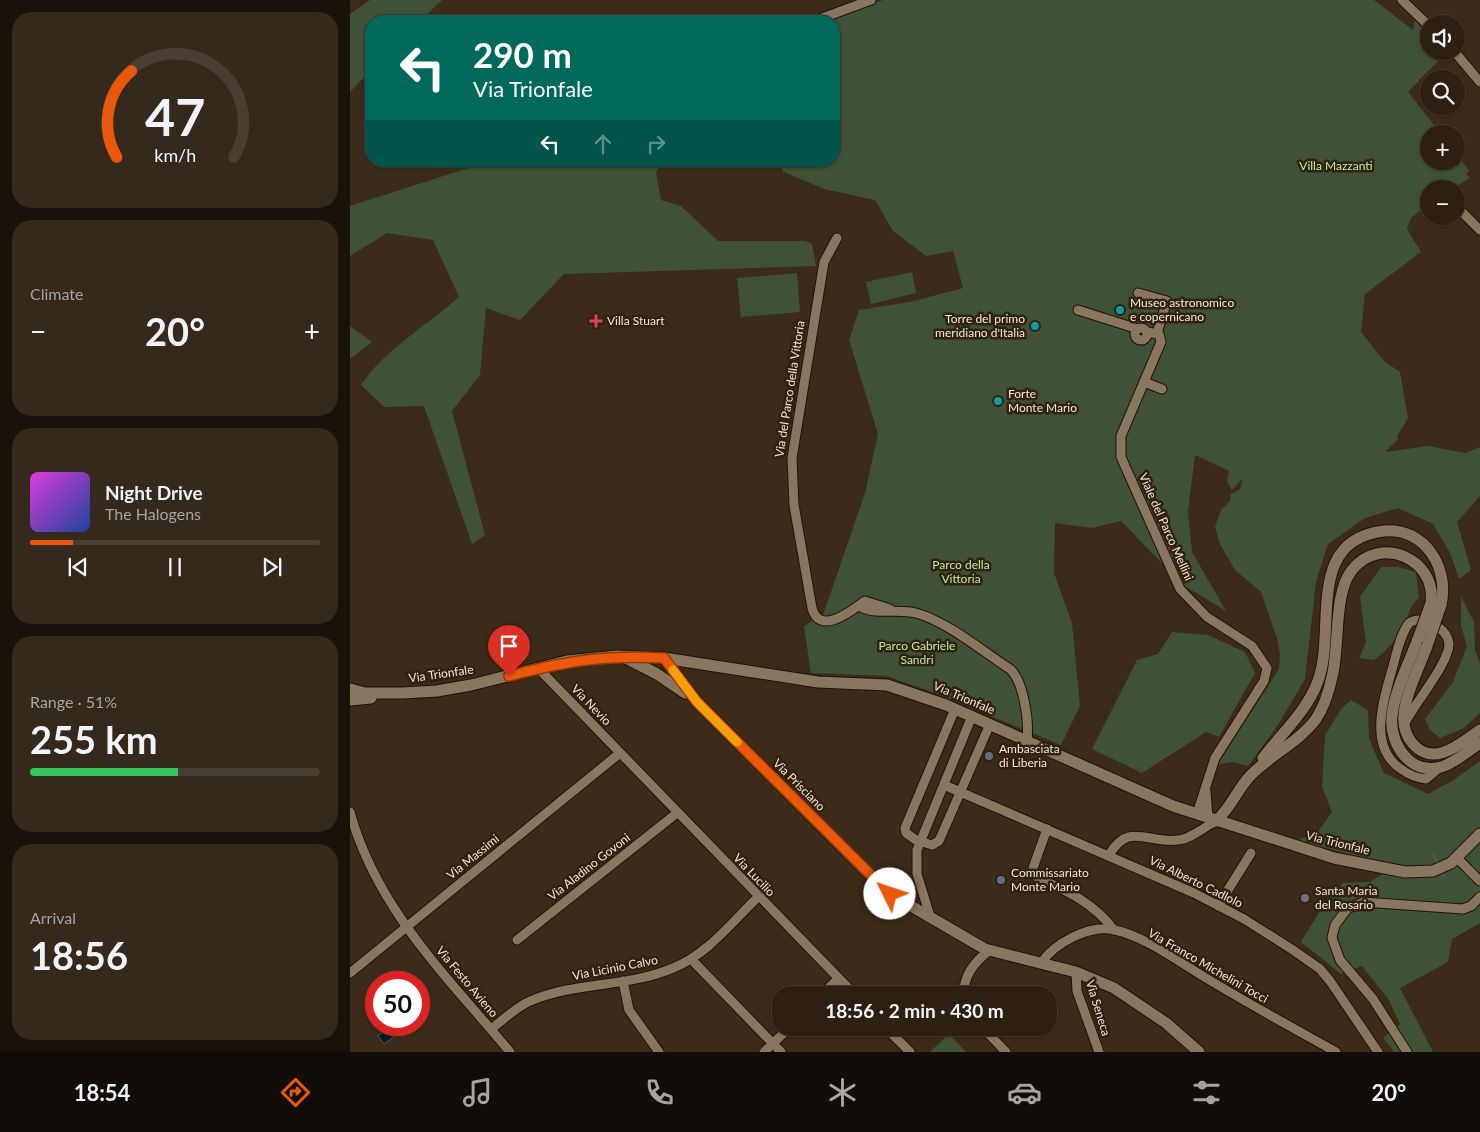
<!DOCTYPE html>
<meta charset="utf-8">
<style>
:root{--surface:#2d2013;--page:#35281c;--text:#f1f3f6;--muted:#a7a3a0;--line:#483e33;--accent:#ea580c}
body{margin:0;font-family:Lato,sans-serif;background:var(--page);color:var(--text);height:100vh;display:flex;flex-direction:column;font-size:19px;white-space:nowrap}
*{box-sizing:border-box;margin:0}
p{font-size:16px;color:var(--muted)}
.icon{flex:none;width:28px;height:28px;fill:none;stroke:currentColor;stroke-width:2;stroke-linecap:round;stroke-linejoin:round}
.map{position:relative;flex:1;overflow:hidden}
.details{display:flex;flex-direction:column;gap:12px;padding:12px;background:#19120a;width:350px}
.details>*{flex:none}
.guide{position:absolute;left:15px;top:15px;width:475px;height:152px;border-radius:20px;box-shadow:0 1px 4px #0004,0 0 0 1px var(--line);background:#00695c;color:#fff;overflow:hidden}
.fabs{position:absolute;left:1070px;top:15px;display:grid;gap:10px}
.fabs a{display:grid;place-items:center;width:45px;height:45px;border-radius:50%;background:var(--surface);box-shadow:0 1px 4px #0004,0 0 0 1px var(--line);font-size:25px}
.speed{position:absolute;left:15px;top:971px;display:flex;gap:10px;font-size:25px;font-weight:700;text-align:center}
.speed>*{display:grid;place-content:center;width:65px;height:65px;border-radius:50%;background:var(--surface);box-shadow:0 1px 4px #0004,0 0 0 1px var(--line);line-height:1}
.speed .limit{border:8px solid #d22;background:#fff;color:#111}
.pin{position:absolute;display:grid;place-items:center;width:42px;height:42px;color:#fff;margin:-51px -21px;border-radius:50% 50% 50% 0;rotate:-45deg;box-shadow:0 0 5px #0007}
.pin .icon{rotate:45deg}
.me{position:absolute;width:55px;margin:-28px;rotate:311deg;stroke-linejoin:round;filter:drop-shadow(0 0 4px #0008)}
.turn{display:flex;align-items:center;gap:18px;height:105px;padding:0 25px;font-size:22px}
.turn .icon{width:65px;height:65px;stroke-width:2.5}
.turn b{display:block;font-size:35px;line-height:42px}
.lanes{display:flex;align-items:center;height:48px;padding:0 25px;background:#0003;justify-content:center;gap:25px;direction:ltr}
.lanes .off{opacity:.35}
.big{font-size:38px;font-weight:700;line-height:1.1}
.details .widget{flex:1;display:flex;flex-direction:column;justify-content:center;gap:8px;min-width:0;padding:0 18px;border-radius:20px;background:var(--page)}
.details .dial{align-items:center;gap:0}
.dial svg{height:130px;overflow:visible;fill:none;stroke:var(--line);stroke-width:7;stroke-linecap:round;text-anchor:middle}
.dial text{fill:var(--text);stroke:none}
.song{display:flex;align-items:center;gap:15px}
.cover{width:60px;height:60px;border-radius:8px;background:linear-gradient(135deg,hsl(300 70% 55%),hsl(220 70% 35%))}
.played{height:5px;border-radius:2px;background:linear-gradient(90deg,var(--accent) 15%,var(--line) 15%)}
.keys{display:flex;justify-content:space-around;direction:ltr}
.heat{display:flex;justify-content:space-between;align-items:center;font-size:28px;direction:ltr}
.charge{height:8px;border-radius:4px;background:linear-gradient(90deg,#34c759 51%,var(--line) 0)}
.trip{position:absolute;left:422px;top:986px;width:285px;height:50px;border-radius:20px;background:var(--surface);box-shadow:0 1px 4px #0004,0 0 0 1px var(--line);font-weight:700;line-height:50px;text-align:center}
.tabs{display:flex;height:80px;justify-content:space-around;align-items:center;background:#120d08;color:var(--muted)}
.tabs .icon{width:35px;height:35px}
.tabs .selected{color:var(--accent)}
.tabs b{font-size:22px;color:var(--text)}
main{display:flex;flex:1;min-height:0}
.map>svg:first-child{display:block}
</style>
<main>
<section class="details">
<div class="widget dial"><svg viewBox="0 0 100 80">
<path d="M14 69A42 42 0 1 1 86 69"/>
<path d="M14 69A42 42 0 0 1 23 16" stroke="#ea580c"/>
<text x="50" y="56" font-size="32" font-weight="700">47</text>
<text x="50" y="72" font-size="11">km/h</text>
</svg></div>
<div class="widget"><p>Climate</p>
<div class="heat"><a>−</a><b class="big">20°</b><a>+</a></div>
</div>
<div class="widget">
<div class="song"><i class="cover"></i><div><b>Night Drive</b><p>The Halogens</p></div></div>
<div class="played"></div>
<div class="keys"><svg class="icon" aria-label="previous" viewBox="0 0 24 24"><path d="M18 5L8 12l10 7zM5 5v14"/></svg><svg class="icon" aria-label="pause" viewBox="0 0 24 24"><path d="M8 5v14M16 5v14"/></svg><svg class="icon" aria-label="next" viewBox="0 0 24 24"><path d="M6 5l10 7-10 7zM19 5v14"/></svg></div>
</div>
<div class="widget"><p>Range · 51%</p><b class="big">255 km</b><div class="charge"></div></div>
<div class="widget"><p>Arrival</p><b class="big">18:56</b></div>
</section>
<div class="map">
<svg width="1130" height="1052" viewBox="0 0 1130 1052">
<rect width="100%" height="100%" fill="#3c2b19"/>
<g fill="#3f5137">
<polygon points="20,0 92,0 70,21 21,21 21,70 0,92 0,14"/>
<polygon points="533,0 1024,0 1063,30 1065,20 1079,38 1079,51 1088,51 1092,57 1058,92 1091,134 1079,134 1079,161 1106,161 1106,153 1119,171 1116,174 1120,178 1102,189 1079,189 1079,204 1061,218 1057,229 1071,252 1015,294 1011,332 1034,361 1050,372 1058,418 1047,436 1048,439 1035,452 1078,446 1115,453 1130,447 1130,496 1107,522 1121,570 1109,579 1100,553 1083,524 1048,508 1015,518 978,544 966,582 955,679 928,725 898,766 882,762 868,764 929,669 930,654 927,638 911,592 885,570 870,544 865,527 871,510 880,501 880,495 890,489 893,478 882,490 877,482 879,471 845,455 838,512 842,552 876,611 833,585 771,521 742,528 705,523 704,573 722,623 730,706 711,745 577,690 536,676 461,673 454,626 473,615 515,493 528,434 499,340 509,310 560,302 613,288 603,251 576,256 543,231 525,200 474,189 432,171 433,161 484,161 484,21 477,21"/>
<path d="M 140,161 L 311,161 L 306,173 L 311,200 L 331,206 L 368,241 L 455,241 L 462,244 L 466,266 L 214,274 L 170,320 L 136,308 L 130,375 L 102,411 L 135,535 L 122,544 L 74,406 L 34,407 L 11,385 C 36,348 77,326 109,297 L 83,240 L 37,233 L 0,256 L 0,206 Z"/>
<polygon points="562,272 566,293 521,304 516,282"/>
<polygon points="447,273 450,312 391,317 387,278"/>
<polygon points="0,326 22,342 0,359"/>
<path d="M 1031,567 L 1048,567 L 1066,572 L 1069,598 C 1059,607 1061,608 1057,618 C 1050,636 1039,649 1024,660 L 1009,658 L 1016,642 L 1010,597 Z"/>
<polygon points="1111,597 1124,622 1125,651 1130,663 1130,713 1114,728 1090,738 1080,730 1075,719 1103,682 1117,646 1111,626"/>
<polygon points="822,632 858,635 895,652 905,673 869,737 856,732 792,773 742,749 787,660 808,654"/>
<path d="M 1001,700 L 1018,710 L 1019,739 L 1034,773 L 1078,794 L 1105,779 L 1130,761 L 1130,923 L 1102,939 L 1098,962 L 1050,988 L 1083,1052 L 1044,1052 L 1033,1038 L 1050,1024 L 1039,1000 L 1012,966 L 991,974 L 951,942 L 974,904 L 993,883 L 1020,882 L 1039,870 C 1012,855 978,850 948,840 L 967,833 L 982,812 L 972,787 L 975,735 L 992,708 Z"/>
<polygon points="599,1034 616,1052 582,1052 581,1051"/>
</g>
<polygon fill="#071d21" stroke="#4d5958" points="42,1025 49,1033 34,1044 28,1036"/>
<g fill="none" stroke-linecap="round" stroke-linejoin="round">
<g stroke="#4d5958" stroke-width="2.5">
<polyline points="1084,855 1088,865"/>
<polyline points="1091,870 1094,877"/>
</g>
<defs>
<g id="street">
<polyline points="1052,0 1079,26"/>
<polyline points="464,21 521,0"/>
<polyline points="1104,51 1130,82"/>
<polyline points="1112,212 1130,230"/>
<path d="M 487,238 L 474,262 L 442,458 L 444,505 L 462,608 C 470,637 502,610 515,601 L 540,609"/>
<polyline points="788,293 817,301 807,333"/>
<polyline points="728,310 788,329"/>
<circle cx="791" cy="334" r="6"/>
<polyline points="797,332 809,334 811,342 771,436 771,457 830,589 857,617 902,646 917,668 914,681 865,758 847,814"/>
<polyline points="794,382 812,389"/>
<path d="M 509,606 C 527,616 546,608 566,613 C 598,622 632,651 660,669 C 674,681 679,722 677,740"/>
<polyline points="188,668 505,995"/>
<polyline points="605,709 555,828 556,833 566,840 582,845 589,841 640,724"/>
<path d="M 1055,723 C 1065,703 1099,663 1099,644 C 1098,634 1090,627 1082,624 C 1074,620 1067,618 1059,623 C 1050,635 1047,652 1043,666 C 1034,699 1017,746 1051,769 C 1059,775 1067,778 1076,779 L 1090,767"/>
<polyline points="594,785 844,893 894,919 943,950 970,969 980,981 1028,1052"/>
<polyline points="856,791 858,818"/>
<path d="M 0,812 C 27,910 97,976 160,1052"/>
<path d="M 697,829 L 683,868 L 683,873 L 688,878 C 717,891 744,903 764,930"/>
<path d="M 759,855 C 779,821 797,844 828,840 C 841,839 854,827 866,821"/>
<polyline points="1107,858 1130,881"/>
<polyline points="868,906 901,853"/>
<polyline points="580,916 567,874 567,850 622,716"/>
<polyline points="167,940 327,813"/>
<polyline points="341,959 431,1052"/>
<path d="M 691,963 C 705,943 739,924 765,930 C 796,937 829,962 856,978 C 899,1004 943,1028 986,1052"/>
<polyline points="726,972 727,991 749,1052"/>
<polyline points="0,973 270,753"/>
<polyline points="273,981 279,1010 309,1052"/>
<polyline points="471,995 488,979"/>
<path d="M 614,995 C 613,976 625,961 640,950"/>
<polyline points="536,1028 560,1052"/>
<polyline points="633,1028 656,1052"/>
<path d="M 141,1029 C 153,1020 164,1009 178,1002 C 224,981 277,988 323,968 C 358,954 382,922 408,897"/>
<polyline points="414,1052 439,1028"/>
<polyline points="1057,1052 1023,999 990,960 982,938 985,925 997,909 1013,902 1113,909 1121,906 1130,897"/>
</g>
<g id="secondary">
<path d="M 1068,639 C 1059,663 1045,690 1042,716 C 1039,743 1060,776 1091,767 C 1105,763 1118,751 1130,743"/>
<path d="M 1077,646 C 1069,668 1056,692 1054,715 C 1053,726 1056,736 1063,744 C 1084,768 1111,743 1130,730"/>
<polyline points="276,658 307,674 335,693"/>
<polyline points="314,658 347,702 537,892 635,949 726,972 764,988 816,1023 849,1052"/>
<polyline points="0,689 15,693 53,693 87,691 121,685 217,661 267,656 314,658 468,682 537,685 596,705 823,806 984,858 1055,872 1083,871 1101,863 1130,834"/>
<polyline points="0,700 21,698"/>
<path d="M 913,758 C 932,733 957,711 968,681 C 987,629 954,540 1034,531 C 1054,529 1071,538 1082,554 C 1092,569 1095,588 1091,605"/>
<path d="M 866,821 C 880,809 887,790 900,776 C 920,755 949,742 966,719 C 974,707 979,691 982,677 C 990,647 983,594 1002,570 C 1030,534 1087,559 1081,603"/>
</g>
</defs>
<use href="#street" stroke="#221303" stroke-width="11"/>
<use href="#secondary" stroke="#221303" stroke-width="13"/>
<use href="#street" stroke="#897661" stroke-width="9"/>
<use href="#secondary" stroke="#897661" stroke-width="11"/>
<defs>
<g id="secondary-bridge">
<polyline points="1068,639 1081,603"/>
<polyline points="1077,646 1091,605"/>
</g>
</defs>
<use href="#secondary-bridge" stroke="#221303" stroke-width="13" stroke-linecap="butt"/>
<use href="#secondary-bridge" stroke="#897661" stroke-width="11"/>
</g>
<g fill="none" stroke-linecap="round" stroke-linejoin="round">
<defs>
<path id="route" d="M 159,676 C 217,661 253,655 314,658 L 347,702 L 540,894"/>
</defs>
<use href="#route" stroke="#983908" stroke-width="12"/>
<use href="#route" stroke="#ea580c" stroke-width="9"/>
<polyline stroke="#f59e0b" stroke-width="9" points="323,670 347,702 387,742"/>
</g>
<g fill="#0f9aa8" stroke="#31220f" stroke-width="2">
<circle cx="770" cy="310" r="5"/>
<circle cx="685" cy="326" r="5"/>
<circle cx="648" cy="401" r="5"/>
</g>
<path fill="#e0444e" stroke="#31220f" stroke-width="2" d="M243.5 313.5h5v5h5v5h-5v5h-5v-5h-5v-5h5z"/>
<g fill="#5c6f8a" stroke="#31220f" stroke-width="2">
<circle cx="639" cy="756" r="5"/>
<circle cx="651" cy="880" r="5"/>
</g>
<circle fill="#6b7280" stroke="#31220f" stroke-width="2" cx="955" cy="898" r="5"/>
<g text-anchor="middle" stroke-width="5" stroke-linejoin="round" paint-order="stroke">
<g font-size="12" fill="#bdeba7" stroke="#31220f">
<text x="986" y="170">Villa Mazzanti</text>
<text x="611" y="569">Parco della<tspan x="611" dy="14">Vittoria</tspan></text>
<text x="567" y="650">Parco Gabriele<tspan x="567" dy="14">Sandri</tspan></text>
</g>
<g font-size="12" fill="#f1e6da" stroke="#31220f" text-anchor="start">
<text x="780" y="307">Museo astronomico<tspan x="780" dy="14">e copernicano</tspan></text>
<text x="675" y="323" text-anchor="end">Torre del primo<tspan x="675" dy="14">meridiano d'Italia</tspan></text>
<text x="257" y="325">Villa Stuart</text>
<text x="658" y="398">Forte<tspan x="658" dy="14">Monte Mario</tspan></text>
<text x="649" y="753">Ambasciata<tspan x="649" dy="14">di Liberia</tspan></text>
<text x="661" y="877">Commissariato<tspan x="661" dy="14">Monte Mario</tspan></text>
<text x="965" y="895">Santa Maria<tspan x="965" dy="14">del Rosario</tspan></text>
</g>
<g font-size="12" fill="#f1e6da" stroke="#31220f">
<text transform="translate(440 389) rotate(-81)" y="4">Via del Parco della Vittoria</text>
<text transform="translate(816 527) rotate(66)" y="4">Viale del Parco Mellini</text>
<text transform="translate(91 674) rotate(-8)" y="4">Via Trionfale</text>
<text transform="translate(614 698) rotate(23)" y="4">Via Trionfale</text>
<text transform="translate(241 705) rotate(46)" y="4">Via Nevio</text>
<text transform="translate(449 785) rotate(45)" y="4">Via Prisciano</text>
<text transform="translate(988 843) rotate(14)" y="4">Via Trionfale</text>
<text transform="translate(123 857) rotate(-39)" y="4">Via Massimi</text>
<text transform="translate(239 867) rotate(-38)" y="4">Via Aladino Govoni</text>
<text transform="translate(404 875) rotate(46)" y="4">Via Lucilio</text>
<text transform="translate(846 882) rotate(26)" y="4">Via Alberto Cadlolo</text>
<text transform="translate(858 966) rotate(30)" y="4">Via Franco Michelini Tocci</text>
<text transform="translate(265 968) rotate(-11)" y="4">Via Licinio Calvo</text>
<text transform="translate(117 982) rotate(50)" y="4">Via Festo Avieno</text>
<text transform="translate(748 1008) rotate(73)" y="4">Via Seneca</text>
</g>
</g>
</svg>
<div class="fabs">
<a><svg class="icon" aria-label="sound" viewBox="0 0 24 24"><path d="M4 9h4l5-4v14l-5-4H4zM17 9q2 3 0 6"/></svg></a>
<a><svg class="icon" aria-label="search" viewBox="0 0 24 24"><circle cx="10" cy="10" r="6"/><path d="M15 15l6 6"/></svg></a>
<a>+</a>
<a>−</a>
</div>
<div class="speed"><div class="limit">50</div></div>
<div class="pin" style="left:159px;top:676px;background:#d93025"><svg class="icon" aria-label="arrive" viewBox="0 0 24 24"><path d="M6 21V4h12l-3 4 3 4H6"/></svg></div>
<svg class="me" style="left:540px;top:894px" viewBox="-20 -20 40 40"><circle r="19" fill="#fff"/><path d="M0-13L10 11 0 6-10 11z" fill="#ea580c"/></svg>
<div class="trip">18:56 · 2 min · 430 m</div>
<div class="guide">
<div class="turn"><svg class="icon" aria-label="left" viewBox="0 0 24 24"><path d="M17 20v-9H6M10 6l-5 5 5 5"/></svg><div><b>290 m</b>Via Trionfale</div></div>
<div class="lanes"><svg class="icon" aria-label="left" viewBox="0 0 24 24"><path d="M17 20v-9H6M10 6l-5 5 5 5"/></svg><svg class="icon off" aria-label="ahead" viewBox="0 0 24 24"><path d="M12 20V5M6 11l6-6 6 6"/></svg><svg class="icon off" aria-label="right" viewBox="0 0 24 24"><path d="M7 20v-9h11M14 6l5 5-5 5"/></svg></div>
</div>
</div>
</main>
<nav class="tabs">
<b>18:54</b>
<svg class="icon selected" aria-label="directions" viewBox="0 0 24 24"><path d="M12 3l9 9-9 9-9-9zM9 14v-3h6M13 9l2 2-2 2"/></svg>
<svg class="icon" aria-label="music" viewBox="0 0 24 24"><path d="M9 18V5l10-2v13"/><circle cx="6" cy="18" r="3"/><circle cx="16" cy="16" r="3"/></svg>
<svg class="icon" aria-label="phone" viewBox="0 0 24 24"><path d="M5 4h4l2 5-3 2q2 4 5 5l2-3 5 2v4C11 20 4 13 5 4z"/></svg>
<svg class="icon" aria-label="climate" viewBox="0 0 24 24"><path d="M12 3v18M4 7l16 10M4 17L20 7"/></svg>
<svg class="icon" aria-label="car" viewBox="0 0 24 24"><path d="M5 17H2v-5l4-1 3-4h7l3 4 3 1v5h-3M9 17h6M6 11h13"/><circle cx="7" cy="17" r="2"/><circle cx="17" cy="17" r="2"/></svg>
<svg class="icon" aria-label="filters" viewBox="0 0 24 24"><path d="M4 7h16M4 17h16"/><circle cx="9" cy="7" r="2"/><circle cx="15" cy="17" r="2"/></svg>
<b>20°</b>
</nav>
